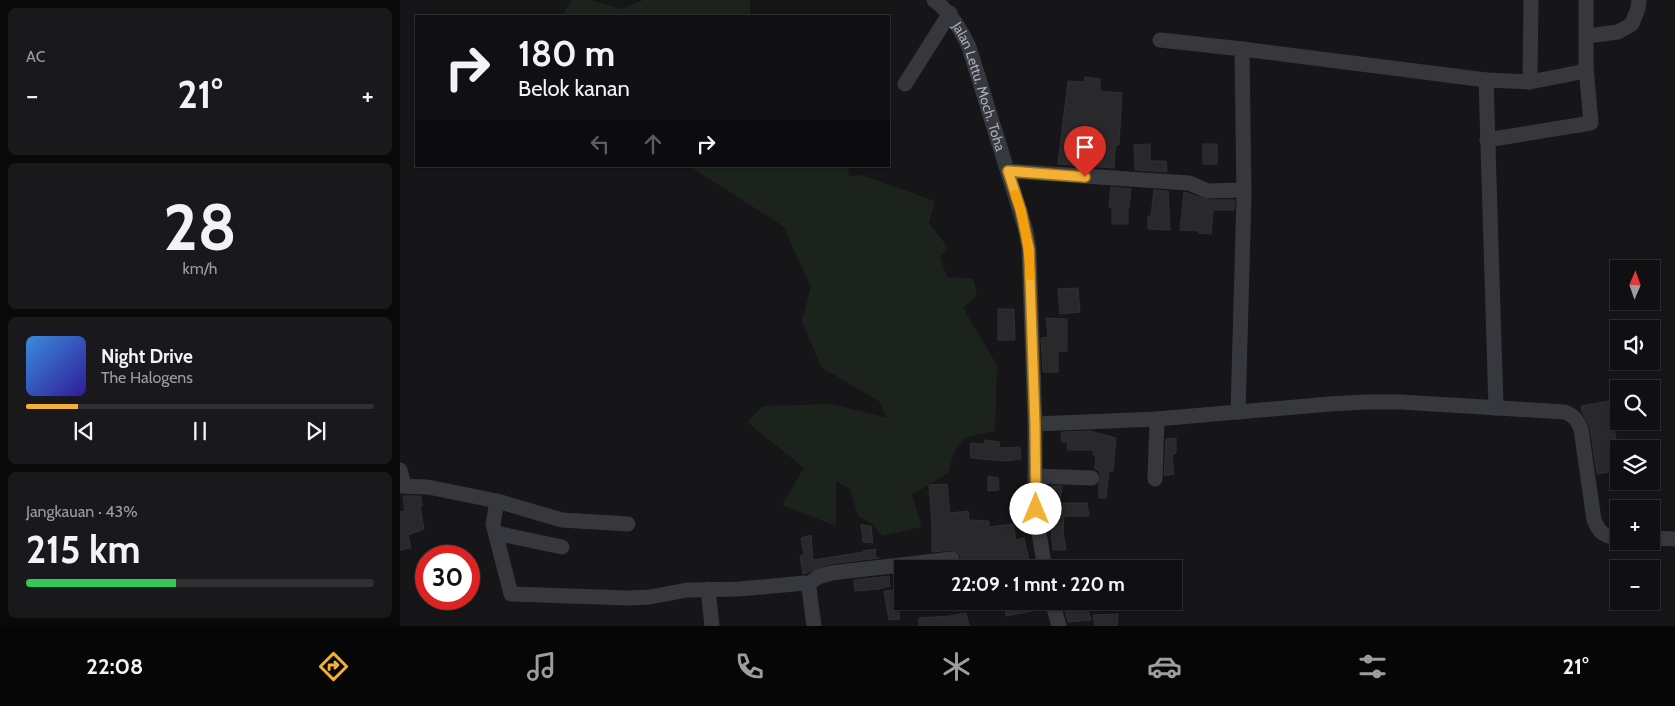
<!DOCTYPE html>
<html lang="id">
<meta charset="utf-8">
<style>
:root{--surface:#101012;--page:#19191b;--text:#f1f3f6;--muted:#9c9d9f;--line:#303032;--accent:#f2b134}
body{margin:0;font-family:Cabin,sans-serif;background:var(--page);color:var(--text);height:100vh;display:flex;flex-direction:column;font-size:19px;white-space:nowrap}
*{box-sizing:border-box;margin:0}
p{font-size:16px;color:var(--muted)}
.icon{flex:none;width:28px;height:28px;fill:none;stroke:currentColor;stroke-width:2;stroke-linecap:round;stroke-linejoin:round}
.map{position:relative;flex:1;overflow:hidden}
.details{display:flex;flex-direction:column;gap:8px;padding:8px;background:#09090a;width:400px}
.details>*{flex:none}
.banner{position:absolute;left:15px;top:15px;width:475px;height:152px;border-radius:0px;box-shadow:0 1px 4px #0004,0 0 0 1px var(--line);background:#101012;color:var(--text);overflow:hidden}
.needle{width:32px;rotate:2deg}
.tools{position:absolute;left:1210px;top:260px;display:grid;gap:10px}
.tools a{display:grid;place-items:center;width:50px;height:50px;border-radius:0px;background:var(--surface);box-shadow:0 1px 4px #0004,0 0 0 1px var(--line);font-size:25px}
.speed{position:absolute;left:15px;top:545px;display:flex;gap:10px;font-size:25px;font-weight:700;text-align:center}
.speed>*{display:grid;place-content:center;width:65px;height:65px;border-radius:50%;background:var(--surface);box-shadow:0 1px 4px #0004,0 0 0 1px var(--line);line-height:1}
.speed .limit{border:8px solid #d22;background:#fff;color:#111}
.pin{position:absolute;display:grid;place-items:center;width:42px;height:42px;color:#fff;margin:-51px -21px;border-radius:50% 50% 50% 0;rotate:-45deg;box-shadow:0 0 5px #0007}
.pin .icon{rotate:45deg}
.me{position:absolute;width:55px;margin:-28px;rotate:0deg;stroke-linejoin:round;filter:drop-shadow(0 0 4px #0008)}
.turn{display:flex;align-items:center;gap:18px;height:105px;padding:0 20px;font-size:22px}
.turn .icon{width:65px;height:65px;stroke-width:2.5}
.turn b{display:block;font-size:35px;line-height:42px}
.lanes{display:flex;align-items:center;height:48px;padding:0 20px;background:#0003;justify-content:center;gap:25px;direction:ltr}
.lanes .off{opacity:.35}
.big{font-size:38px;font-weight:700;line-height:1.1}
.details .widget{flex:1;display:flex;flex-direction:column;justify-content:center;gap:8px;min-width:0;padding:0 18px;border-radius:8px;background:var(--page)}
.details .dial{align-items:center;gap:0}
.dial b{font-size:65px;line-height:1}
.song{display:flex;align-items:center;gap:15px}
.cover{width:60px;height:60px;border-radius:8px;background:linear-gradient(135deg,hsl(210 70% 55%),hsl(250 70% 35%))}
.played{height:5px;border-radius:2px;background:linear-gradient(90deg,var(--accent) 15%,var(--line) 15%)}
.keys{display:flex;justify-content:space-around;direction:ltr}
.heat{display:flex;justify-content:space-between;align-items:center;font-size:28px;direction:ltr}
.charge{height:8px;border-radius:4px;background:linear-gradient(90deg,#34c759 43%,var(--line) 0)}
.trip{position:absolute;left:494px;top:560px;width:288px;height:50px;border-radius:0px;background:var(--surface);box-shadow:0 1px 4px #0004,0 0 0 1px var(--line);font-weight:700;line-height:50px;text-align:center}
.tabs{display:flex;height:80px;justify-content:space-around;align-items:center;background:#060607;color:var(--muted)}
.tabs .icon{width:35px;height:35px}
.tabs .on{color:var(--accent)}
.tabs b{font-size:22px;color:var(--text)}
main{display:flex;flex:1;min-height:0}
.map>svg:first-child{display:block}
</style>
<main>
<section class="details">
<div class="widget"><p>AC</p>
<div class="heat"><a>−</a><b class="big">21°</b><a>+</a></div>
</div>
<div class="widget dial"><b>28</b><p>km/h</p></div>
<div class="widget">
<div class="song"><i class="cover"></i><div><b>Night Drive</b><p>The Halogens</p></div></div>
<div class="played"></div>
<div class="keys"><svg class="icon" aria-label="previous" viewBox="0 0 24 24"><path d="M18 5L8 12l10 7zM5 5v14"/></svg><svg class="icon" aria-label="pause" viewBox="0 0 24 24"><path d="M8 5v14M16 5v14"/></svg><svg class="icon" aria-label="next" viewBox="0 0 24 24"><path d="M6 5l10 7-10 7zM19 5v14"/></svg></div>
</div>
<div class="widget"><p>Jangkauan · 43%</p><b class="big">215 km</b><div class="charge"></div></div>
</section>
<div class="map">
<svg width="1275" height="626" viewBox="0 0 1275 626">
<rect width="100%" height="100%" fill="#161618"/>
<g fill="#1c231d">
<polygon points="172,0 189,0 222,9 243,0 350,0 350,16 162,16"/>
<polygon points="289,166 448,166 449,176 461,175 535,201 529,223 548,248 540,257 547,277 573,279 577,295 563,308 597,365 595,431 566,437 554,452 548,473 512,495 522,527 482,536 474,525 458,516 450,489 436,481 436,526 382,505 404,468 347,422 363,406 431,404 487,418 480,402 421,367 402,321 411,287 383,226"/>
</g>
<g fill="#29292c" stroke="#303034">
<polygon points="685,77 700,79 700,91 722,93 719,145 716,145 715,150 714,168 658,164 668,81 684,82"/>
<polygon points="750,144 750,161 766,161 767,172 735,170 734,145"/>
<rect x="803" y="144" width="14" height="20"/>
<polygon points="711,187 731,189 729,208 728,208 728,224 712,224 712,207 709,207"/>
<polygon points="754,190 768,191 770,230 748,229 748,216 751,216"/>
<polygon points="784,192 808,200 835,200 834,210 814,210 813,212 811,234 799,233 799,231 780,230"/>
<polygon points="678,288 680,312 660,314 658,289"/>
<polygon points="598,309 614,309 615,340 598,340"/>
<polygon points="646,318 667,319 667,351 658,351 658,372 643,372 641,338 648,337"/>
<polygon points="1209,401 1216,439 1211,440 1216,471 1197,474 1190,427 1182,412 1181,406"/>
<polygon points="690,431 716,438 713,471 709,471 706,498 699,498 699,484 701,478 699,470 695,469 696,455 693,455 693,450 668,450 667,442 662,442 661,432"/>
<polygon points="776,438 776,453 772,455 774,474 764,476 766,439"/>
<polygon points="585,440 599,442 600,448 620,447 621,459 605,461 571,458 570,443 585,444"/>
<polygon points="588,476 598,478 599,490 588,491"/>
<polygon points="547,484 550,513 568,511 569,520 589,521 589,527 613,524 616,540 624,538 631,569 612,569 612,567 552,569 560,563 561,558 559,553 551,550 532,552 532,524 529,485"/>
<polygon points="644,486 662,486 660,503 687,503 689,516 664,516 663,533 666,550 653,550 651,528 648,527 646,521 647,496 644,496"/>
<polygon points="3,496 21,496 22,506 20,506 24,529 8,535 11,548 0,550 0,512 5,511"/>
<polygon points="461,525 471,526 473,543 463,542"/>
<polygon points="411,535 413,560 464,552 463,551 476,549 475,557 479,558 430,564 403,574 400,556 404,555 401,538"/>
<polygon points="489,576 490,586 479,589 455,591 454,580"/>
<polygon points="495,590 500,619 489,620 484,591"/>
<polygon points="604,601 636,601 638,610 606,616"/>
<polygon points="688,609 691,620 668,622 665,610"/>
<polygon points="566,613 569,626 519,626 519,618 549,616"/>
<polygon points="718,614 717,626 695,626 693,615"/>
</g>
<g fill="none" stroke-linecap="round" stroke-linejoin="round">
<g stroke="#37383d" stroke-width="15">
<path id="s1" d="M 534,0 C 551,13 560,28 569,47 L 626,231 L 629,249 L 635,424 L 635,509 L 645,569"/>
<polyline points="1187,36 1218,32 1232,24 1238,8 1239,0"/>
<polyline points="760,40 842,49 844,196 838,412"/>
<polyline points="842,49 1086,80"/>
<polyline points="1130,82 1131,0"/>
<polyline points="505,84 550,13"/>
<polyline points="1087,140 1191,123 1186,67"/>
<polyline points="608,171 789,183 808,191 843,190"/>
<polyline points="1096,408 1086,80 1130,82 1181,72 1186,67 1186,0"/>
<path d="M 635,424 L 757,419 L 930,404 L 967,402 L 1000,402 L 1165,412 C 1174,415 1178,421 1181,429 L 1194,520 C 1199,533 1205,537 1219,537"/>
<polyline points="0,470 4,485"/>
<polyline points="635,476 692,478"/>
<polyline points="755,479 757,419"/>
<polyline points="0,486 28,487 97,501 162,520 228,524"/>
<polyline points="97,501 93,524 111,594 228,598 250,597 287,590 339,589 405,583 409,588 414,626"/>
<polyline points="96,533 162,547"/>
<polyline points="1251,538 1275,539"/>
<polyline points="407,585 418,577 431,573 552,559"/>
<polyline points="308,589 312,626"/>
<polyline points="652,601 659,626"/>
</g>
</g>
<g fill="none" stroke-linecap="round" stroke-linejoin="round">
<defs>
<polyline id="route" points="636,509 635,424 629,249 621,211 608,171 685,177"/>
</defs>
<use href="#route" stroke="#9d7322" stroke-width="12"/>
<use href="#route" stroke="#f2b134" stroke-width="9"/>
<path stroke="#f59e0b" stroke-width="9" d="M 615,194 C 625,222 629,246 630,276"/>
</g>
<g text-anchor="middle" stroke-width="5" stroke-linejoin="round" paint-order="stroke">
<g font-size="14" fill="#a8adb8" stroke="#111113">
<text dy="5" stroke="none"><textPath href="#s1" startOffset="100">Jalan Lettu. Moch. Toha</textPath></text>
</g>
</g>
</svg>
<div class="tools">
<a><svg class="needle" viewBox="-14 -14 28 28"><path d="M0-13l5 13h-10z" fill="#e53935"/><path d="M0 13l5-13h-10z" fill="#9c9d9f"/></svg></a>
<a><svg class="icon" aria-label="sound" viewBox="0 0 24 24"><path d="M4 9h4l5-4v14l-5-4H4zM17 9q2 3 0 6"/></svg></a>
<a><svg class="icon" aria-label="search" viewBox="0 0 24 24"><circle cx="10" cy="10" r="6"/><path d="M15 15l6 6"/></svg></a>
<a><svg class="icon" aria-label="layers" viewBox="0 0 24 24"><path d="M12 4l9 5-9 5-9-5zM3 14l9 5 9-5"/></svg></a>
<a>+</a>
<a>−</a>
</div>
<div class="speed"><div class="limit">30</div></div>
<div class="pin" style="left:685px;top:177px;background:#d93025"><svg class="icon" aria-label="arrive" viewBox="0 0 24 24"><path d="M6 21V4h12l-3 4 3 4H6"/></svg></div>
<svg class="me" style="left:636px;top:509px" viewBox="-20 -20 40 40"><circle r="19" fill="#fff"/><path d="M0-13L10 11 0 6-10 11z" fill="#f2b134"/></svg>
<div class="trip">22:09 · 1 mnt · 220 m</div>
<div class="banner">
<div class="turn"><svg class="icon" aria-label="right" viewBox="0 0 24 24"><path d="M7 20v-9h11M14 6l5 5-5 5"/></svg><div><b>180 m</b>Belok kanan</div></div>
<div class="lanes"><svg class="icon off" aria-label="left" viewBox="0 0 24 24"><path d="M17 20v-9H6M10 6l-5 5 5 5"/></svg><svg class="icon off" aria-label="ahead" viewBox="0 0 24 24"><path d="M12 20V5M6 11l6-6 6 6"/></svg><svg class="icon" aria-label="right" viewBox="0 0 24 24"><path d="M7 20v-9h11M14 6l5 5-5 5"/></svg></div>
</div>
</div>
</main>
<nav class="tabs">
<b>22:08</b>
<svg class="icon on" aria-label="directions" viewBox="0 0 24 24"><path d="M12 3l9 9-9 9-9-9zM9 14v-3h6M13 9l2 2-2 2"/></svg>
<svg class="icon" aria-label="music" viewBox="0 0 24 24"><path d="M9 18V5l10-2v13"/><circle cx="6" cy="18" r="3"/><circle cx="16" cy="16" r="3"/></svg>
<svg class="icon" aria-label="phone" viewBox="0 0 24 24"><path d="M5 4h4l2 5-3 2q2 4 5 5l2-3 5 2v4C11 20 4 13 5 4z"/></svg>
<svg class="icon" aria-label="climate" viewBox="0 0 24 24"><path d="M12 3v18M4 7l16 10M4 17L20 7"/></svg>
<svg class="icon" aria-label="car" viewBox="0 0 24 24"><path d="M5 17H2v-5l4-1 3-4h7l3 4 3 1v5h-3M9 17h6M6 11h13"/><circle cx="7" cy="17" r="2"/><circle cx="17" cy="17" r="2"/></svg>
<svg class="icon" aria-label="filters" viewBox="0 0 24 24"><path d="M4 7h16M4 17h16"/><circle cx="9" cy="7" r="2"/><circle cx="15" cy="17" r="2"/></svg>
<b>21°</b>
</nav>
